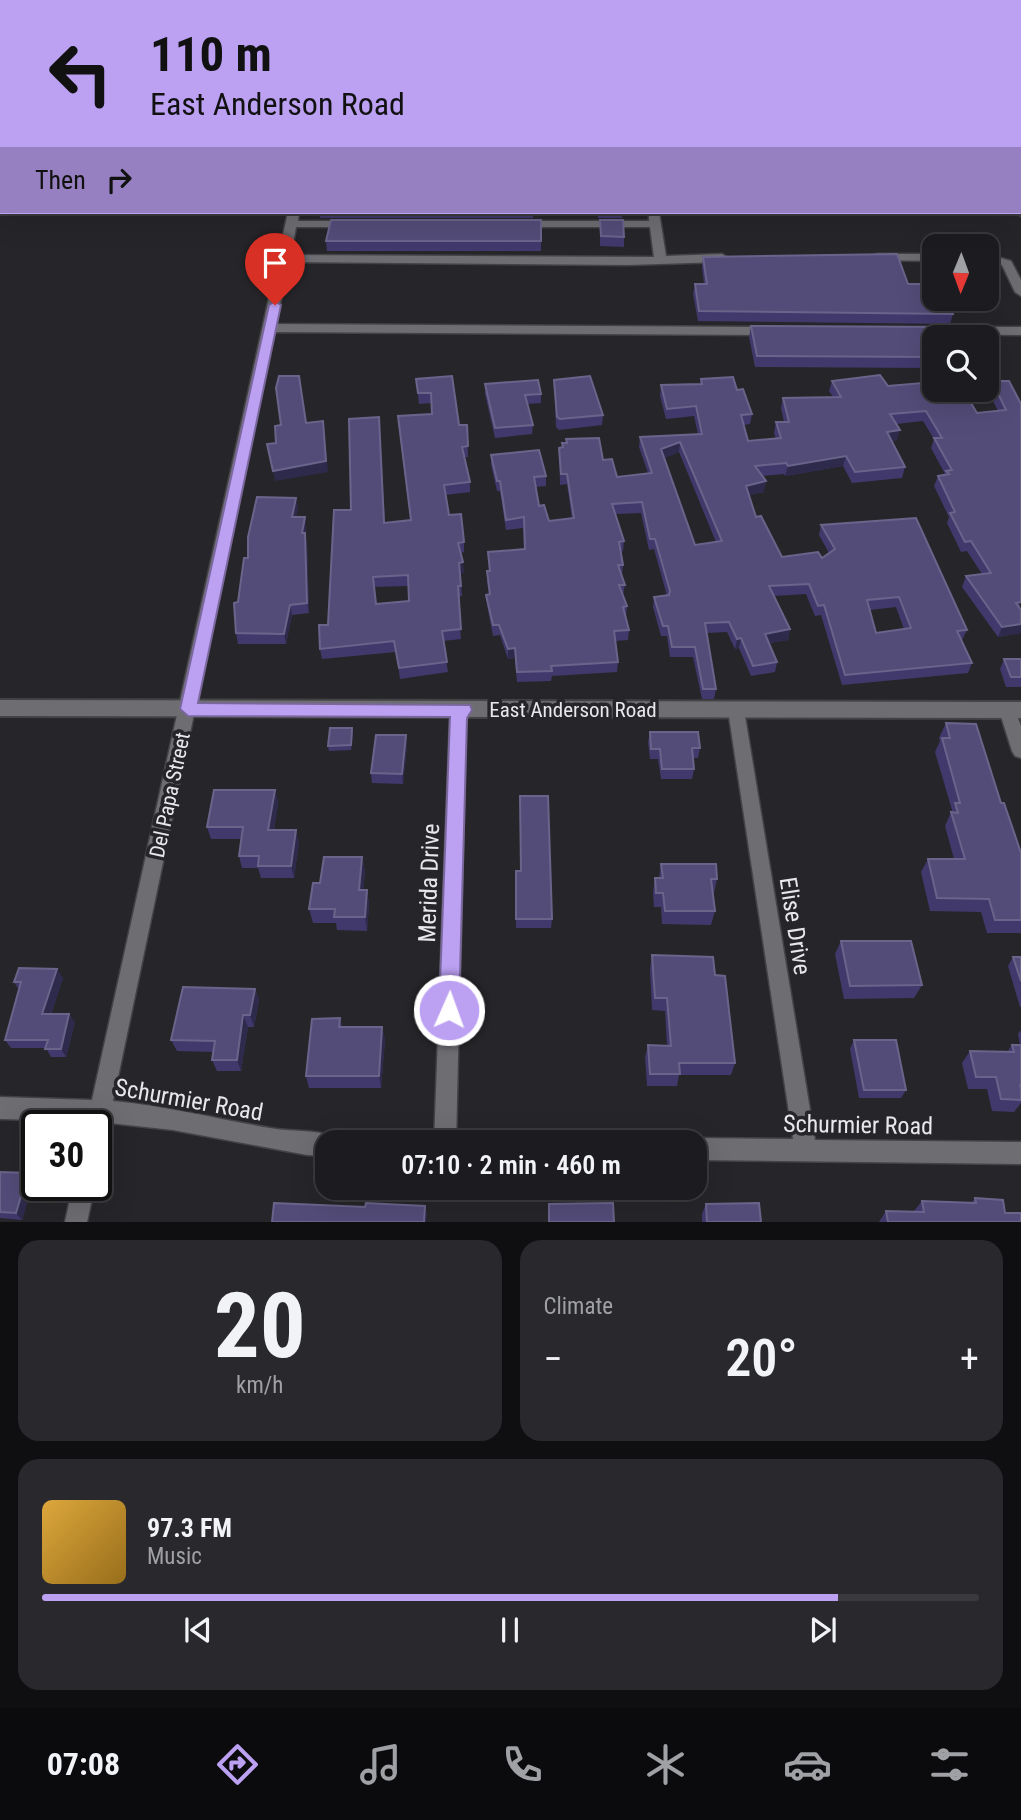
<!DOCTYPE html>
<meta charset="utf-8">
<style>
:root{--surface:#1c1c20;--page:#29292d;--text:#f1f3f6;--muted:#a0a1a5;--line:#3a3a3e;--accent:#bca0f2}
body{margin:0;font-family:"Roboto Condensed",sans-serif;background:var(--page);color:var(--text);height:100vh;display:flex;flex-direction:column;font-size:26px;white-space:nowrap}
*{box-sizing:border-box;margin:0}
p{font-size:23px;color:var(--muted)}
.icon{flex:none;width:38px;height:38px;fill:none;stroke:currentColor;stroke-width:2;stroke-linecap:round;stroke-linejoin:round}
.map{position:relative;height:1222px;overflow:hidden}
.drawer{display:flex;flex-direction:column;gap:18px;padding:18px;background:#0f0f12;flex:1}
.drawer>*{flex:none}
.top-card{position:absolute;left:0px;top:0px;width:1022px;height:214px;box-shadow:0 7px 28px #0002,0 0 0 2px var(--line);background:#bca0f2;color:#111;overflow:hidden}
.needle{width:46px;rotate:181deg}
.buttons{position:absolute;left:922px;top:234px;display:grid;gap:14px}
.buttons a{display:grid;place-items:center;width:77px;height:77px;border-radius:14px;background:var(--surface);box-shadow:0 7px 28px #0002,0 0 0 2px var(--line);font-size:35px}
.speed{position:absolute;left:21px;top:1110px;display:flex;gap:14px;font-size:35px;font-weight:700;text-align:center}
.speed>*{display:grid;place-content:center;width:91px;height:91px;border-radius:50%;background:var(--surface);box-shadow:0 7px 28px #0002,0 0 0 2px var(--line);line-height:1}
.speed .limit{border:4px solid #111;border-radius:10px;background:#fff;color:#111}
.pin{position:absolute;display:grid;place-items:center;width:60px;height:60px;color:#fff;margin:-72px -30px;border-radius:50% 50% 50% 0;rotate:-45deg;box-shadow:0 0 7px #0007}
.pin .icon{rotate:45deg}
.me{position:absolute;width:77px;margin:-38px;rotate:2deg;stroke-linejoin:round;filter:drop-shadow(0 0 5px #0008)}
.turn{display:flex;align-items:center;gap:24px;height:147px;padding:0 35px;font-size:32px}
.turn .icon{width:91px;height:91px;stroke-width:2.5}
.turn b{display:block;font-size:49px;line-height:60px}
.then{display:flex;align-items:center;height:66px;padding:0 35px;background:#0003;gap:14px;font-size:26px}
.big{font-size:52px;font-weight:600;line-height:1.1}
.drawer .card{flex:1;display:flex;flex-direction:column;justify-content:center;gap:10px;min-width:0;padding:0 24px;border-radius:21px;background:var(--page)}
.drawer .dial{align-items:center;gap:0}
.dial b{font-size:91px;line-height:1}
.song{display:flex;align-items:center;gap:21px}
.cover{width:84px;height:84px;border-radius:10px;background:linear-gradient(135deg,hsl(40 70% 55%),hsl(40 70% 35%))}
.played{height:7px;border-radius:4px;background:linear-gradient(90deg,var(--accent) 85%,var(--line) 85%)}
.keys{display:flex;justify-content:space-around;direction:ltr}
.heat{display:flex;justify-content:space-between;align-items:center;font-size:38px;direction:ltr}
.drawer .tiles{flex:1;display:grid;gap:18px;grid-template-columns:1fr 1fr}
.card:last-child{grid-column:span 2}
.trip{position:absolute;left:315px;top:1130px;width:392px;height:70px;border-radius:21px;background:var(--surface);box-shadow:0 7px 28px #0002,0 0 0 2px var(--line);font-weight:600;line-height:70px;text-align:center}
.tab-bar{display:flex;height:112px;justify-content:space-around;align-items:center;background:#0b0b0d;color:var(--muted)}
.tab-bar .icon{width:49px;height:49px}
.tab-bar .current{color:var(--accent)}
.tab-bar b{font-size:32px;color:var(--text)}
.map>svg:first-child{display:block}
</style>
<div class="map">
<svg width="1021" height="1222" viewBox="0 0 1021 1222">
<rect width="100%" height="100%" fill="#26262a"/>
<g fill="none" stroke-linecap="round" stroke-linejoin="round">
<defs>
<g id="minor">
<rect x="336" y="0" width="8" height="2"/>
<polygon points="909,0 917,0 918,2 909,2"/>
<rect x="1020" y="7" width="1" height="6"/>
<polygon points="1020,208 1021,208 1021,216 1015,212 1020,212"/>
<path d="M 288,212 L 299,212 L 298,221 L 349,221 L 355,224 L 349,227 L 296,227 L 291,255 L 654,257 L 650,227 L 522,227 L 516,224 L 522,221 L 649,221 L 649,212 L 659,212 L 666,256 L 722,254 L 728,258 L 722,262 L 628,265 L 289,262 L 276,324 L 772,327 L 778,331 L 772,335 L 274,332 L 113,1101 C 167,1106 217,1119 270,1128 C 290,1132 316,1129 335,1137 L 337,1143 L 327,1143 L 327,1156 L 307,1155 L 173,1130 L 109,1123 L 104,1139 L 96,1142 L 96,1125 L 86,1125 L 87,1121 L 0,1119 L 0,1097 L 92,1100 Z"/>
<polygon points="877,254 934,254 934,261 873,260 871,258"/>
<polygon points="987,254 1011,261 1021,280 1021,296 1015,292 1002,265 987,262"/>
<polygon points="941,327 1021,327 1021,335 937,334 935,331"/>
<polygon points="464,703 470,705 472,710 466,719 456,1143 434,1143 450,717 458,705"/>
<polygon points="736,703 742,705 744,710 815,1140 1021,1142 1021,1164 695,1160 695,1143 687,1143 695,1138 793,1139 728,710 730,705"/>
<polygon points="1007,703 1013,705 1021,726 1021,758 1015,756 1012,751 999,710 1001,705"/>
<polygon points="73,1185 95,1185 87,1222 65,1222"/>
</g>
<polygon id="tertiary" points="0,700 1021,702 1021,718 0,716"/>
</defs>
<use href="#minor" stroke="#434346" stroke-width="3"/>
<use href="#tertiary" stroke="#434346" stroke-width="4"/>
<use href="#minor" fill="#6e6d72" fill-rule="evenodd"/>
<use href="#tertiary" fill="#6e6d72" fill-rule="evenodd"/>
</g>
<g fill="#41396c" fill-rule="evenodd">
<polygon points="2,88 2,148 0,148 0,91"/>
<polygon points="315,212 533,212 533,218 320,218 319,212"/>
<polygon points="586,212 622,212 622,218 598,218 598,213 586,213"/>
<polygon points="541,220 541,251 327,251 326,241"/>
<polygon points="600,220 624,237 624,247 600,246"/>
<polygon points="703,257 908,284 953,314 950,324 698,321 693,294 695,284 704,284 702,267"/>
<polygon points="751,326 934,338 934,368 755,367 749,337"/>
<path d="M 452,376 L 459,425 L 467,425 L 468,457 L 465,457 L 470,482 L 470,492 L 445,495 L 449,515 L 464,542 L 464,552 L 461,553 L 464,573 L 460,573 L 462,596 L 458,597 L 461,639 L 443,641 L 448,672 L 400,679 L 396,652 L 322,659 L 320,649 L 328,625 L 351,510 L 379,417 L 385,523 L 411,520 L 432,414 L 431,403 L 419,404 L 416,379 ZM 408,586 L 409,601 L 376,604 L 374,587 Z"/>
<path d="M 701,379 L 737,390 L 752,414 L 750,424 L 744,425 L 748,441 L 776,439 L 774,433 L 776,422 L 784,422 L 781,408 L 783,398 L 833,397 L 829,391 L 832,381 L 888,386 L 977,413 L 998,411 L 988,391 L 992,381 L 1009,381 L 1021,633 L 998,637 L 962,587 L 966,576 L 982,574 L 967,551 L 961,552 L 947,523 L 949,517 L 934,486 L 938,476 L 945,474 L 931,448 L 934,439 L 923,421 L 896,424 L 897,440 L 891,441 L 905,467 L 902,478 L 852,483 L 843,466 L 785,476 L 784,474 L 762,476 L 764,492 L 749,495 L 756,517 L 782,557 L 822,558 L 829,553 L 819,535 L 821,525 L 967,630 L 962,640 L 961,640 L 972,663 L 968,673 L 842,685 L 821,615 L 815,616 L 806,594 L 774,596 L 790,629 L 788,640 L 769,643 L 777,662 L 775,672 L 751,676 L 739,648 L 735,649 L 727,632 L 706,633 L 716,689 L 714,699 L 702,699 L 693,657 L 670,657 L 667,636 L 661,636 L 653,607 L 654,597 L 667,596 L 654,549 L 649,550 L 641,513 L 615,514 L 624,541 L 623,551 L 621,552 L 623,565 L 622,575 L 625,585 L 623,595 L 627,606 L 626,616 L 629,630 L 628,640 L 615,641 L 618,662 L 617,672 L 552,676 L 551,681 L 517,682 L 515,658 L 508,659 L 500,635 L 493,636 L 487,605 L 486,595 L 489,595 L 487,581 L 487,571 L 489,571 L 488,552 L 524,549 L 523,528 L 506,530 L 500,491 L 497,491 L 491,465 L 491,455 L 546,476 L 546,486 L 536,487 L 539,506 L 549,521 L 572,519 L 567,484 L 560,485 L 559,448 L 562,448 L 562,443 L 566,443 L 566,439 L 603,460 L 617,477 L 648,473 L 639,447 L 640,437 L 698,434 L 694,416 L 666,419 L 660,396 L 661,385 L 700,384 ZM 679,452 L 716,542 L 695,545 L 664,458 ZM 896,607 L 904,629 L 876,633 L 870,610 Z"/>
<polygon points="554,380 603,415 602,425 559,430 556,427"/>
<polygon points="485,384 541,394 541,403 527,404 533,425 532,434 495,438 485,394"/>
<polygon points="298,508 296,517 306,527 305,534 307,543 309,613 292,615 286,644 238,644 236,633 238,602 248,558"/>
<polygon points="1004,659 1021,659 1021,687 1006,687 1000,669"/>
<polygon points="946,723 1001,803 1021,853 1021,933 987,933 981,912 930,911 921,872 928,859 954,859 945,826 952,810 935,752 940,741 939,738"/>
<polygon points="352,728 353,733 351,750 329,751 328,746"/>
<polygon points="650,732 700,748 698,758 693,758 694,769 692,779 661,779 658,759 650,759 648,742"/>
<polygon points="406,735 407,745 403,784 372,783 371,773"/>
<polygon points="275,790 278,803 274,830 299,842 294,878 261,878 258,868 242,868 239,856 241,839 211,839 207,827"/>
<polygon points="362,857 365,871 363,890 367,890 369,904 367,931 337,930 336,923 313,923 309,909 320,883"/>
<polygon points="661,864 717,879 714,893 713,893 715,911 711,925 662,924 661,907 654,907 653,892 655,878 659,878"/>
<polygon points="516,871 552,919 551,928 516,928"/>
<polygon points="841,941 922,985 914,998 844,999 835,954"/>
<polygon points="652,955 715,975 735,1063 731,1075 679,1075 677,1086 647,1086 645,1057 648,1045 667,1045 665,1011 652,1010 650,969"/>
<polygon points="1013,957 1021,957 1021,1007 1020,1007 1008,966"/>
<polygon points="63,978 51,1014 75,1022 66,1057 51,1057 46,1048 11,1048 5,1040 19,990 14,982"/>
<polygon points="255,989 259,1000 254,1027 248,1027 241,1071 217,1071 212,1060 213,1052 177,1051 171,1040"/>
<polygon points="340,1018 342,1027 382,1027 385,1040 381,1088 309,1088 306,1076"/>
<polygon points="1021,1030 1021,1103 1014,1112 992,1111 987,1089 968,1089 962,1063 970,1051 1007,1052 1012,1045 1020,1045 1018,1034"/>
<polygon points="854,1040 906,1090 901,1098 859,1098 850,1049"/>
<polygon points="0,1172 34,1180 22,1220 0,1218"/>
<polygon points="975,1198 1021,1222 879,1222 886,1211 914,1211 922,1201 971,1203"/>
<polygon points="706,1204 761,1222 702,1222 702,1214"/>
</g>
<g fill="#2e2a4c">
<polygon points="323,421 328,472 275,481 273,471"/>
<polygon points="900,430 897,440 884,442 887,432"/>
<polygon points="680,442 679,452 660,460 661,449"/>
<polygon points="846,456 843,466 785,476 788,466"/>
<polygon points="766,481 764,492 744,496 746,486"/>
<polygon points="296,498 298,508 294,527 292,517"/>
<polygon points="305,517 306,527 305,534 307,543 309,613 307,603 302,533"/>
<polygon points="463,562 464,573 460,573 459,563"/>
<polygon points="290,605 292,615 286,644 284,634"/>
<polygon points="1021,624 1021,633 998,637 1002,627"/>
<polygon points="790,629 788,640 763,644 765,634"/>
<polygon points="741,638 739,648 735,649 737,639"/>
<polygon points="515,648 515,658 508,659 508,649"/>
<polygon points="406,735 407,745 403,784 402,774"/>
<polygon points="275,790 278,803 272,842 268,830"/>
<polygon points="296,830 299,842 294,878 291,866"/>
<polygon points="362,857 365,871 362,903 359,890"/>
<polygon points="367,890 369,904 367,931 365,917"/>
<polygon points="57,969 63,978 48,1022 42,1014"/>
<polygon points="255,989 259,1000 254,1027 250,1015"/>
<polygon points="69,1014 75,1022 66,1057 61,1049"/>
<polygon points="243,1015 248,1027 241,1071 237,1060"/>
<polygon points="382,1027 385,1040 381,1088 379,1076"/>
<polygon points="28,1173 34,1180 22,1220 16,1213"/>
<polygon points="425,1206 427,1214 426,1222 424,1222"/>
</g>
<g fill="#534c79" stroke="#6a648b" stroke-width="2" fill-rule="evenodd">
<polygon points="793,0 859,0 860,2 793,2"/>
<polygon points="2,88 2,139 0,139 0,91"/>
<polygon points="331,220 541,220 541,241 326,241"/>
<polygon points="600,220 623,220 624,237 601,236"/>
<polygon points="897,254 908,284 934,284 934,299 948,299 953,314 699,311 695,284 707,284 703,257"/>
<polygon points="751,326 958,327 963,338 934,338 934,357 757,356"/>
<path d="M 880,375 L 888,386 L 934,382 L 934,390 L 963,390 L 977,413 L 1006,410 L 992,381 L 1009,381 L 1021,404 L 1021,602 L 1016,603 L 1021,610 L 1021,624 L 1002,627 L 966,576 L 991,573 L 971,541 L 965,542 L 950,513 L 955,512 L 938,476 L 949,474 L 946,471 L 952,470 L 934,438 L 942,438 L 926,411 L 890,414 L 900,430 L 887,432 L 905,467 L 855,472 L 846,456 L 788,466 L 786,463 L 755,466 L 766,481 L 746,486 L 756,517 L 761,516 L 782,557 L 818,552 L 822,558 L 835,549 L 821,525 L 916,518 L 967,630 L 957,631 L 972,663 L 845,675 L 824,605 L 818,606 L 809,584 L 769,586 L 790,629 L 765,634 L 777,662 L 753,666 L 741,638 L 737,639 L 729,622 L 705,623 L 716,689 L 703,689 L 695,647 L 672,647 L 668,626 L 663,626 L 654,597 L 669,595 L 670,591 L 655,539 L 650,539 L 642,502 L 612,504 L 624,541 L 619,542 L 623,565 L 618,565 L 625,585 L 619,585 L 627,606 L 623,607 L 629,630 L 614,631 L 618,662 L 551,666 L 552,671 L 517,672 L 515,648 L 508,649 L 499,625 L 493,625 L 486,595 L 490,594 L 487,571 L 490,571 L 488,552 L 525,549 L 524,517 L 506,520 L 500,481 L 497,481 L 491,455 L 539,450 L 546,476 L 534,477 L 539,506 L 544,505 L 549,521 L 574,518 L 567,474 L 561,474 L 559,448 L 563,447 L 562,443 L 567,443 L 566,439 L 599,438 L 603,460 L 612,459 L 617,477 L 652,473 L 640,437 L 702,434 L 696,406 L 667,409 L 661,385 L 702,384 L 701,379 L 733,377 L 737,390 L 743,389 L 752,414 L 741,415 L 748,441 L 781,438 L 776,422 L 789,422 L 783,398 L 841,397 L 832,381 ZM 680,442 L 722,541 L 695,545 L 661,449 ZM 899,597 L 911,628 L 876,633 L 867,600 Z"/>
<polygon points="279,376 299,376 306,423 323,421 326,461 273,471 267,444 276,443 275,426 281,425 276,388"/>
<path d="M 452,376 L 459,425 L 467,425 L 468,446 L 462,447 L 470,482 L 444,485 L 449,515 L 461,514 L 464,542 L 458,543 L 463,562 L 459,563 L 461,586 L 458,586 L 461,629 L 442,631 L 447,662 L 399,668 L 394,641 L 320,649 L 319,625 L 328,625 L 334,510 L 351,510 L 349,419 L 379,417 L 384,523 L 411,520 L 398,416 L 432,414 L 431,393 L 418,393 L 416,379 ZM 408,575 L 409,601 L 376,604 L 373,577 Z"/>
<polygon points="590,376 603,415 560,419 557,417 554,380"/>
<polygon points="538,380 541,394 525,395 533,425 495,428 485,384"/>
<polygon points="257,497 296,498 292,517 305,517 302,533 305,533 307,603 290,605 284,634 236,633 234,603 238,602 244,558 248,558 248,537"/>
<polygon points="1004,659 1021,659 1021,677 1011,677"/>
<polygon points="946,723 976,724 1001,803 1004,803 1021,853 1021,920 995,920 989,899 937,898 928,859 965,859 951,812 958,813 955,803 960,803 942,738 950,738"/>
<polygon points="330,728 352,728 351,745 328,746"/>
<polygon points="650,732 698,732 700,748 692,748 694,769 662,769 660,749 651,749"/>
<polygon points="376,735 406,735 402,774 371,773"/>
<polygon points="214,790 275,790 268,830 296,830 291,866 258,866 259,856 239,856 243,827 207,827"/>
<polygon points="520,796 548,796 552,919 516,919 516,871 521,871"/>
<polygon points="324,857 362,857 359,890 367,890 365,917 334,917 335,909 309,909 313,883 320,883"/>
<polygon points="661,864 716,864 717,879 711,879 715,911 665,911 663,893 656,893 655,878 663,878"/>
<polygon points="841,941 911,941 922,985 850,986"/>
<polygon points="652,955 713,957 715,975 725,976 735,1063 679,1063 680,1074 650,1074 648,1045 671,1046 667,998 655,998"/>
<polygon points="1013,957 1021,957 1021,981"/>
<polygon points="19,968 57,969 42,1014 69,1014 61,1049 45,1049 48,1040 5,1040 21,982 14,982"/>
<polygon points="183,987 255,989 250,1015 243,1015 237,1060 212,1060 215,1041 171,1040"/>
<polygon points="340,1018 339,1027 382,1027 379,1076 306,1076 312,1019"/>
<polygon points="854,1040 896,1040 906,1090 864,1090"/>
<polygon points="1012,1045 1021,1045 1021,1085 1020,1085 1021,1090 1021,1100 1001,1099 996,1077 976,1077 970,1051 1014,1052"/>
<polygon points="0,1172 28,1173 16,1213 0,1212"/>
<polygon points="975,1198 1003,1200 1005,1213 1021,1213 1021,1222 888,1222 886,1211 924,1212 922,1201 976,1203"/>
<polygon points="274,1203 365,1207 366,1203 425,1206 424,1222 272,1222"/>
<polygon points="613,1203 614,1222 549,1222 549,1204"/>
<polygon points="759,1203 761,1222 707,1222 706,1204"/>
</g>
<polygon fill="#bca0f2" stroke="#7a689d" stroke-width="2" points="275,301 281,305 198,703 470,705 472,710 467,718 459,1010 456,1017 449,1020 442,1017 439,1010 450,717 188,716 180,709 269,305"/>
<g text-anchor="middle" stroke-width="7" stroke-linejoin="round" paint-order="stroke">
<g font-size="21" fill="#e8e8eb" stroke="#26262a">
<text x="573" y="717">East Anderson Road</text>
<text transform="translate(170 795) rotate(-78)" y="7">Del Papa Street</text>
</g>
<g font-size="24" fill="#e8e8eb" stroke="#26262a">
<text transform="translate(429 883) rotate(-88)" y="8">Merida Drive</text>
<text transform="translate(795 926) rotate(81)" y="8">Elise Drive</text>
<text transform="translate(189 1100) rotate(10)" y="8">Schurmier Road</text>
<text transform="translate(858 1125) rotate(1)" y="8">Schurmier Road</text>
</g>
</g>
</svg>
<div class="buttons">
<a><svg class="needle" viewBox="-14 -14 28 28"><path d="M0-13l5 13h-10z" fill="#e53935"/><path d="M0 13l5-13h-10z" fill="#a0a1a5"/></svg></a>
<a><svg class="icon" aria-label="search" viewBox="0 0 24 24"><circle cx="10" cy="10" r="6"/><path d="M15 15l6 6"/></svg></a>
</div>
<div class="speed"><div class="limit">30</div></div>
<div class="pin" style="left:275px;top:305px;background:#d93025"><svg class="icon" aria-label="arrive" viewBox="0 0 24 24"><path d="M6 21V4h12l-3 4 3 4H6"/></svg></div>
<svg class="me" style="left:449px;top:1010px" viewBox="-20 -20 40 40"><circle r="17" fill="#bca0f2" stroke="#fff" stroke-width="3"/><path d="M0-11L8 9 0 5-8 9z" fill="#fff"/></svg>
<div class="trip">07:10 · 2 min · 460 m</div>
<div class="top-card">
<div class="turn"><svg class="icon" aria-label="left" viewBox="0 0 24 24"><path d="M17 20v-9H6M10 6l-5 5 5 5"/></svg><div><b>110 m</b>East Anderson Road</div></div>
<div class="then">Then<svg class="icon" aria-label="right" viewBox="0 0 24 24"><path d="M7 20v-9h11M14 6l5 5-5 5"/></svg></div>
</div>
</div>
<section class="drawer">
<div class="tiles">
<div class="card dial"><b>20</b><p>km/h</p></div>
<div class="card"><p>Climate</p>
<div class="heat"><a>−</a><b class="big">20°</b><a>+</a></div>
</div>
<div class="card">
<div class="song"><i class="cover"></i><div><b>97.3 FM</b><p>Music</p></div></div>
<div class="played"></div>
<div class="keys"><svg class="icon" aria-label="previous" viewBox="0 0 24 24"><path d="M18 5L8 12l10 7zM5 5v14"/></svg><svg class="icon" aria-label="pause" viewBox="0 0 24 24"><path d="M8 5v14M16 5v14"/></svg><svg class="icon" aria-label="next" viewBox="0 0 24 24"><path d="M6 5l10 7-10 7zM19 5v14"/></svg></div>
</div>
</div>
</section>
<nav class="tab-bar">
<b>07:08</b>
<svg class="icon current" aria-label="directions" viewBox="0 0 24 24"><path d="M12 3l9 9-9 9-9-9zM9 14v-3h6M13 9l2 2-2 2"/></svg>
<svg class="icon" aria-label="music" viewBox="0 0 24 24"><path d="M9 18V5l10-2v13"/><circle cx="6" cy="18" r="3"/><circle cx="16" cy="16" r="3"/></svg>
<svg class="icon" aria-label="phone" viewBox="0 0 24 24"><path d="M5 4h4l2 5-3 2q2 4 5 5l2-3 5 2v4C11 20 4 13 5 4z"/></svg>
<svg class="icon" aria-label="climate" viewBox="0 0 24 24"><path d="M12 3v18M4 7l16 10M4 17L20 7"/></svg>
<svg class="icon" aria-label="car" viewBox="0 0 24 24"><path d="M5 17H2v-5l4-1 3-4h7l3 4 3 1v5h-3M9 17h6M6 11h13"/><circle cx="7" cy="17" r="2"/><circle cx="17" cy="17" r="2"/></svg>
<svg class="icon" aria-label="filters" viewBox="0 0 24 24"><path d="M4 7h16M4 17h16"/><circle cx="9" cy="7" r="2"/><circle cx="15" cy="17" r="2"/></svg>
</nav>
